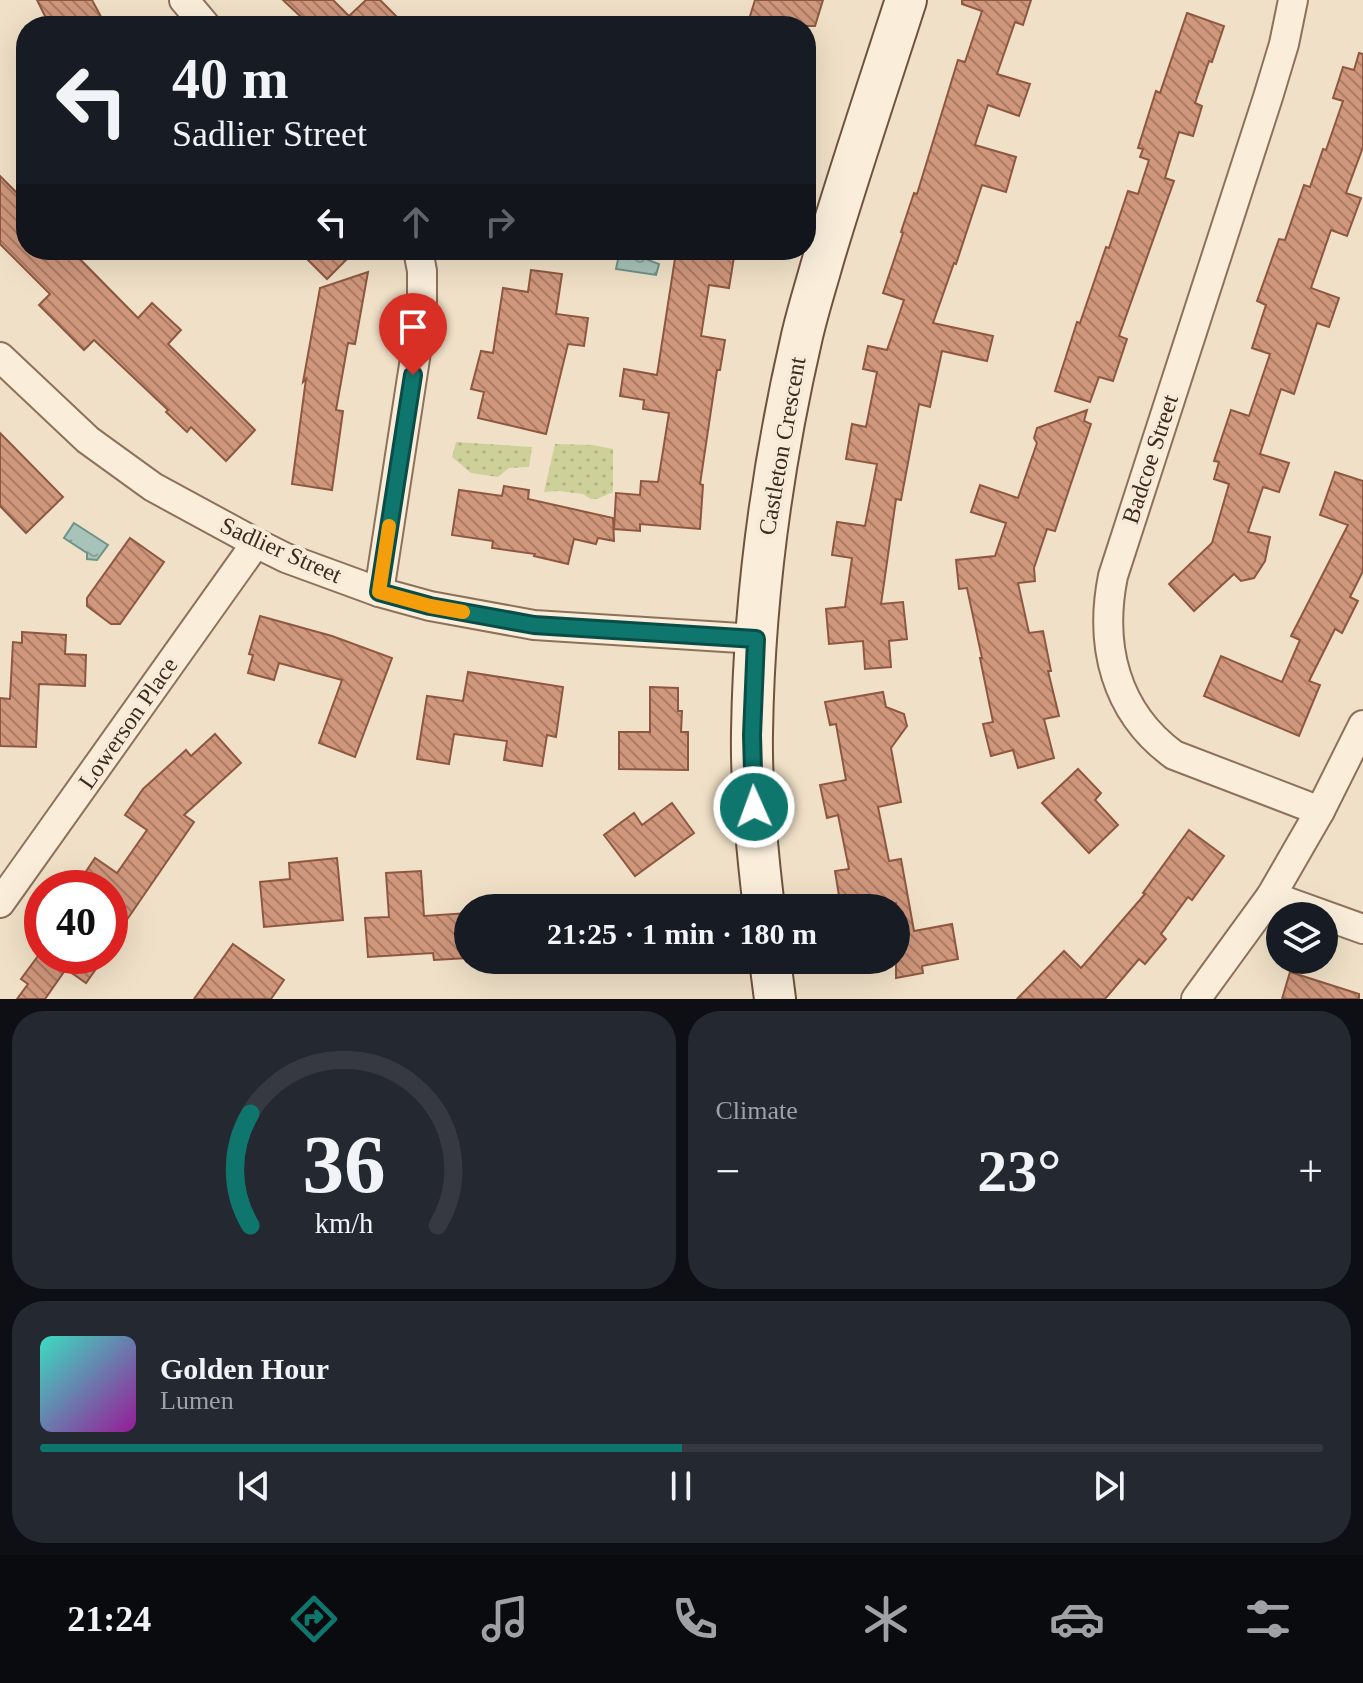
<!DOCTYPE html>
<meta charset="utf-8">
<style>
:root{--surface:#171b24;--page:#242831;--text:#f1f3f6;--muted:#9ea1a6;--line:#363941;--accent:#0f766e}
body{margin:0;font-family:"Times New Roman",serif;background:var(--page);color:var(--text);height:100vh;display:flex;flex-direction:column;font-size:30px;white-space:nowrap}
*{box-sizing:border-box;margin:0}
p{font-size:26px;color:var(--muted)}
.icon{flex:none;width:44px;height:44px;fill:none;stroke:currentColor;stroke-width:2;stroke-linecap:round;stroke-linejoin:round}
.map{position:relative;height:999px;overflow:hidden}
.sheet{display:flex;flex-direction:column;gap:12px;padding:12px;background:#0d0f14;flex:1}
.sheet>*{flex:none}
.hud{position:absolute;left:16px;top:16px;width:800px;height:244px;border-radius:32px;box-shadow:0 8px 32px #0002;background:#171b24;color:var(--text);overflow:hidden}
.buttons{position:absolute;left:1266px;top:902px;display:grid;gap:16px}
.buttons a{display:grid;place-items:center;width:72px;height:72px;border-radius:50%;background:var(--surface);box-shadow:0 8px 32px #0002;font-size:40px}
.speed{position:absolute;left:24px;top:870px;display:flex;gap:16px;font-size:40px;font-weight:700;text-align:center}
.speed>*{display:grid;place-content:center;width:104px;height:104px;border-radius:50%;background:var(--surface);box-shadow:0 8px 32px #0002;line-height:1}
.speed .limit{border:12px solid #d22;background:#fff;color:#111}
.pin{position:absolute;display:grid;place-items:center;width:68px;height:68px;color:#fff;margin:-82px -34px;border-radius:50% 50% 50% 0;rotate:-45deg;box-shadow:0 0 8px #0007}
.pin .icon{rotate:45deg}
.me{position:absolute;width:88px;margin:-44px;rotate:358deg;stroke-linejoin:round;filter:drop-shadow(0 0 6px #0008)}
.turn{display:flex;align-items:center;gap:28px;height:168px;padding:0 24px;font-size:36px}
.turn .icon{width:104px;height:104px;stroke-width:2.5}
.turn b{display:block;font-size:56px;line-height:68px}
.lanes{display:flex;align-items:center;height:76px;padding:0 24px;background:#0003;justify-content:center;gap:40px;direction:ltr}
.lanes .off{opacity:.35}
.big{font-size:60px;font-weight:600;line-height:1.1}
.sheet .tile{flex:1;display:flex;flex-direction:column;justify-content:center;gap:12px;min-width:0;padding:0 28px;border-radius:32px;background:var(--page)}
.sheet .dial{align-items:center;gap:0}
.dial svg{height:208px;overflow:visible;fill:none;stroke:var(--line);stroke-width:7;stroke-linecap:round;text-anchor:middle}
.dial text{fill:var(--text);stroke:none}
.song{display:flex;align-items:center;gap:24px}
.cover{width:96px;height:96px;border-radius:12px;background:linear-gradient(135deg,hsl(170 70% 55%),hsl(300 70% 35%))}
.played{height:8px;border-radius:4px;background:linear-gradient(90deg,var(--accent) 50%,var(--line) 50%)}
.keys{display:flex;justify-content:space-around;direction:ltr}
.heat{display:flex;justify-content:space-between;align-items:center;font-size:44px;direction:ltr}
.sheet .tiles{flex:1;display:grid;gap:12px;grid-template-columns:1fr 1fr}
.tile:last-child{grid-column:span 2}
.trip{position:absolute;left:454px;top:894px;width:456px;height:80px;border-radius:40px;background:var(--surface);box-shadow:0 8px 32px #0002;font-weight:600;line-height:80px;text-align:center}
.menu{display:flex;height:128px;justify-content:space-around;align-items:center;background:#090b0e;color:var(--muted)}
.menu .icon{width:56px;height:56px}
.menu .current{color:var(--accent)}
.menu b{font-size:36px;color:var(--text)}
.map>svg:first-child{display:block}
</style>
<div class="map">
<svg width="1363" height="999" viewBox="0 0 1363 999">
<defs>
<pattern id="grass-dots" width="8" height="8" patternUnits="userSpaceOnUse" patternTransform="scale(2)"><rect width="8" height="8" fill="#ced09a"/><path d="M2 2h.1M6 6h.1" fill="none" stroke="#b2b384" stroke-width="1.8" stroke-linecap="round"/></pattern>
<pattern id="water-ripples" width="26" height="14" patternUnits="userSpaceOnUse" patternTransform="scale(2)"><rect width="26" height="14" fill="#a8c4ba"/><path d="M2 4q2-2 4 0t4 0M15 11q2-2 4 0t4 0" fill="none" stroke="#8a9f97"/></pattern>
<pattern id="building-back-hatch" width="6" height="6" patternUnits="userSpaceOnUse" patternTransform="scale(2)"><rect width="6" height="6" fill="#d0977c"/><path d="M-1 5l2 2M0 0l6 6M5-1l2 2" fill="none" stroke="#aa7b65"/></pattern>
</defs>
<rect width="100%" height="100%" fill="#f0e0c7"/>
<g fill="url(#grass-dots)">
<polygon points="456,442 532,447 529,467 509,468 498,477 471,473 452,457"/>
<polygon points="555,444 593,445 613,449 613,492 597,499 591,499 583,494 558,491 544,492"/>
</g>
<g fill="url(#water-ripples)" stroke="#6e9387" stroke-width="2">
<polygon points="625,251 659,264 656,275 616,269 619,255"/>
<polygon points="74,523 108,545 97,560 87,559 87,553 64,538"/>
</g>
<g fill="url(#building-back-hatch)" stroke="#8e5840" stroke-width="2">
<polygon points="37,0 92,0 106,26 50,26"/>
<polygon points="283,0 333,0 349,16 366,0 380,0 406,26 289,26 300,16"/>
<polygon points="755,0 823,0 815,26 747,26"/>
<polygon points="962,0 1031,0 1023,25 1015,22 997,74 1030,84 1019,116 988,105 975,145 1016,157 1006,192 982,185 956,264 954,263 933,323 993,336 987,361 942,351 930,407 919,404 901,500 896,499 881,604 903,602 907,639 889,641 891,667 865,669 863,641 829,644 826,609 845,607 852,558 832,555 837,522 865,526 877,464 846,459 852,424 866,427 877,372 863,369 868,346 887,350 904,300 883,293 903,233 901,232 914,193 917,194 958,60 965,62 982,11 962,4"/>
<polygon points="1187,13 1224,26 1212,62 1209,61 1195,103 1202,106 1193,136 1179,132 1165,178 1174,181 1119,336 1127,339 1113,381 1099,377 1090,402 1055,391 1077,322 1080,323 1106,247 1109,248 1128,191 1138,194 1149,160 1140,157 1143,149 1138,148 1156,91 1160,93"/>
<polygon points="1359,53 1363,54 1363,147 1346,193 1361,198 1347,236 1331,230 1311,288 1339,298 1329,327 1317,323 1294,394 1281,389 1260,454 1289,463 1279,492 1263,487 1248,532 1270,537 1265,561 1254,578 1241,581 1234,574 1194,611 1169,584 1212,543 1229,484 1214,479 1219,462 1214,461 1231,410 1249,416 1270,354 1252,348 1266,305 1257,301 1279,239 1285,240 1304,185 1310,187 1323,149 1326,150 1343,101 1333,98 1343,67 1354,70"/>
<polygon points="0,176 26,202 26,250 71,250 138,318 152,303 181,330 168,344 255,430 226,461 191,427 187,432 166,412 168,410 94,340 84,350 39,305 50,294 0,244"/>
<polygon points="298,250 356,250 327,279"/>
<polygon points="688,250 728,250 727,256 734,257 729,288 709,285 701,336 725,340 720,370 717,370 700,484 703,485 700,529 640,524 640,531 614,529 616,493 640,495 641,481 658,482 669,413 643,409 644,400 620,396 624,369 657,375 676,252 687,254"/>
<polygon points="531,270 562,274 556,314 588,318 584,346 568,344 546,434 478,418 484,392 471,389 481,351 493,353 503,288 528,292"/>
<polygon points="368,272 355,344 348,343 336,410 343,411 332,490 292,484 306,379 303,382 320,288"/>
<polygon points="1087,410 1084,421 1091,424 1055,531 1047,529 1034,568 1035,581 1018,583 1029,633 1043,631 1051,671 1048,671 1059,716 1044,719 1054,758 1018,768 1013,750 991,756 983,724 993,722 980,658 982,658 967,588 959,589 956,560 995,556 1006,523 971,512 980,485 1018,498 1037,443 1034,438 1037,428"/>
<polygon points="0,433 63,497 26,533 0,506"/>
<polygon points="1335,472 1363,481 1363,571 1350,597 1358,601 1342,633 1335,629 1309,681 1320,685 1299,736 1204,696 1221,656 1282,682 1300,640 1291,636 1348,525 1320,515"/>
<polygon points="504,486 529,490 528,499 613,518 614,541 598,538 596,544 574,539 568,564 534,556 535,554 492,548 493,541 452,535 459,490 502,496"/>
<polygon points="130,538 164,562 120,624 111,624 87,606 87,598"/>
<polygon points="260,616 332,636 392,658 355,757 319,743 342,680 279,663 274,680 248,673 253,655 249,654"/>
<polygon points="22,632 66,635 65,654 86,655 85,686 39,684 36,747 0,746 0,698 10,699 13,642 22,643"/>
<polygon points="468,672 563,687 556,737 547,735 542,766 504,760 507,741 454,734 449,764 417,759 427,696 463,701"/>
<polygon points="650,687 678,688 678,711 682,711 681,732 688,732 688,770 619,769 619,732 650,732"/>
<polygon points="883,692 886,707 904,714 907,726 891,748 901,802 878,807 889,861 901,859 914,931 952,924 958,959 922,966 923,973 896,978 896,903 865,908 841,908 835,871 849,869 838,815 827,818 820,785 846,780 836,724 830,725 825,702"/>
<polygon points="215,734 241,763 184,815 194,822 124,924 110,915 110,888 75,888 95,858 117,873 147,830 125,815 143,789 186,750 191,756"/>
<polygon points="1078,769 1101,793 1095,800 1118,825 1089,853 1042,803"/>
<polygon points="672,803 694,833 635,876 604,835 634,813 642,825"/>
<polygon points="1189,830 1224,856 1192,900 1188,897 1161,934 1166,939 1145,964 1139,959 1105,999 1017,999 1064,951 1081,968 1145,894 1143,893"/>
<polygon points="337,858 343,920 264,927 260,882 290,879 289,863"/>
<polygon points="421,871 424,916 468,913 468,958 434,960 433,953 368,957 365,918 389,917 386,873"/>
<polygon points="233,944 284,980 271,999 194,999"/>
<polygon points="38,956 105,956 86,983 66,969 45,999 17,999 28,984 21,979"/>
<polygon points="1290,972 1359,994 1359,999 1282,999"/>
</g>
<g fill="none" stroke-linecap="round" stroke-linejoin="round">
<defs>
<g id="street">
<polyline points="184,0 206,26"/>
<path d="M 1293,0 L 1284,44 L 1268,97 L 1113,576 C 1099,645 1115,712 1174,755 L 1320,811"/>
<polyline points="0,357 88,440 153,487 256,543 286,558 379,592 430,606 534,625 756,639"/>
<polyline points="379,592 422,313 422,271 418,250"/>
<polyline points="1271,896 1363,929"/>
<polyline points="0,903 256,543"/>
<polyline points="1196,999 1271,896 1320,811 1363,725"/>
</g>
<g id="secondary">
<path d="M 764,908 C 757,850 751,791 752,733 C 754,599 772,466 802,336 C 808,310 816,285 823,260 C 849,173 878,87 906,0"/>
<polyline points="770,960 775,999"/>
</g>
</defs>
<use href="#street" stroke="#8d715b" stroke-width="32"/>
<use href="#secondary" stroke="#6f533e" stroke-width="44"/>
<use href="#street" stroke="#faeedb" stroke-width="28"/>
<use href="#secondary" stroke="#faeedb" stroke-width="40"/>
</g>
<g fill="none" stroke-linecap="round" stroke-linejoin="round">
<defs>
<polyline id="route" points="413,375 379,592 430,606 534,625 756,639 752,735 754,807"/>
</defs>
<use href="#route" stroke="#0a4d48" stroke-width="20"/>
<use href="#route" stroke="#0f766e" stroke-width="14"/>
<polyline stroke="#f59e0b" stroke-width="14" points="389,526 379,592 430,606 463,612"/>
</g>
<g text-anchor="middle" stroke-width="8" stroke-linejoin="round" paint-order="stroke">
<g font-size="24" fill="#3d2b1f" stroke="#f7ebd7">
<text transform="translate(782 446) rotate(-80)" y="8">Castleton Crescent</text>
<text transform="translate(1150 459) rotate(-72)" y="8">Badcoe Street</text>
<text transform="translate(281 550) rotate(24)" y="8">Sadlier Street</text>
<text transform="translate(128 723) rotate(-55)" y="8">Lowerson Place</text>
</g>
</g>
</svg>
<div class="buttons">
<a><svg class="icon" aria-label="layers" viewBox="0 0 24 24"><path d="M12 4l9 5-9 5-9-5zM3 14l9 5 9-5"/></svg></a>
</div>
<div class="speed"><div class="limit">40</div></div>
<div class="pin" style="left:413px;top:375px;background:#d93025"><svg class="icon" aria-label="arrive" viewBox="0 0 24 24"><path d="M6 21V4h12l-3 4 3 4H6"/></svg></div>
<svg class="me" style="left:754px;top:807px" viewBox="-20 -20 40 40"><circle r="17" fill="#0f766e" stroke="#fff" stroke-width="3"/><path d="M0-11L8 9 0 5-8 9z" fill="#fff"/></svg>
<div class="trip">21:25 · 1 min · 180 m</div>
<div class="hud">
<div class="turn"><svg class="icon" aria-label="left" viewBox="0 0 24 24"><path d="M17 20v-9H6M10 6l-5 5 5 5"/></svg><div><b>40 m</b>Sadlier Street</div></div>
<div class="lanes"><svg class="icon" aria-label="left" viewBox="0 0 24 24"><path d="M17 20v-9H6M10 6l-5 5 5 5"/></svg><svg class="icon off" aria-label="ahead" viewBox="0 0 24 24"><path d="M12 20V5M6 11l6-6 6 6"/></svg><svg class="icon off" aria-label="right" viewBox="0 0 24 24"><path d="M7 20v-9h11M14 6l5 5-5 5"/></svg></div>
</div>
</div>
<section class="sheet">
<div class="tiles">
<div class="tile dial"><svg viewBox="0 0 100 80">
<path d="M14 69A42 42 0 1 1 86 69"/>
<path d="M14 69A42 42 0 0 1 14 26" stroke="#0f766e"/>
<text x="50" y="56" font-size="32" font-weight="700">36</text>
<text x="50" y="72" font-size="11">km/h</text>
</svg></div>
<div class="tile"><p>Climate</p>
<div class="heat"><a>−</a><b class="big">23°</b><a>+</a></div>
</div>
<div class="tile">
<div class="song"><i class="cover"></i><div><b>Golden Hour</b><p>Lumen</p></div></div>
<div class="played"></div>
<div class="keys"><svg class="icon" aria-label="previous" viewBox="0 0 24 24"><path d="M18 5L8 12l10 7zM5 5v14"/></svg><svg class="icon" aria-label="pause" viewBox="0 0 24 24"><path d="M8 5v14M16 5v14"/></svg><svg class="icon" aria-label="next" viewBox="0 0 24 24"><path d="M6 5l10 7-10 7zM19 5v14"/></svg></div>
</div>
</div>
</section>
<nav class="menu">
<b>21:24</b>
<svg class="icon current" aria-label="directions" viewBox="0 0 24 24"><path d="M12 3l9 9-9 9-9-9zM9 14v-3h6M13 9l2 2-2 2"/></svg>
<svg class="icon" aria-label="music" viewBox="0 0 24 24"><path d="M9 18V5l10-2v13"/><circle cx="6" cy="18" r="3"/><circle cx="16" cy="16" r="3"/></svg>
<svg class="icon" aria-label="phone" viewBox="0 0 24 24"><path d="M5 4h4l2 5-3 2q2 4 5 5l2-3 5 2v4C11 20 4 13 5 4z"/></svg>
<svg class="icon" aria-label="climate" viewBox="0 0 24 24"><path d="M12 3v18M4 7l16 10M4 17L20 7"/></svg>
<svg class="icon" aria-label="car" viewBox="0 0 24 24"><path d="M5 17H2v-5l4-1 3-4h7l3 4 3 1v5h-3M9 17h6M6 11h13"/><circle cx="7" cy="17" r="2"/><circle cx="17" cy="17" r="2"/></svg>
<svg class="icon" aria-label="filters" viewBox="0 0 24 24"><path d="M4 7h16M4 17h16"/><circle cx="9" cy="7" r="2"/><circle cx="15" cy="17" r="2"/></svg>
</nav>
